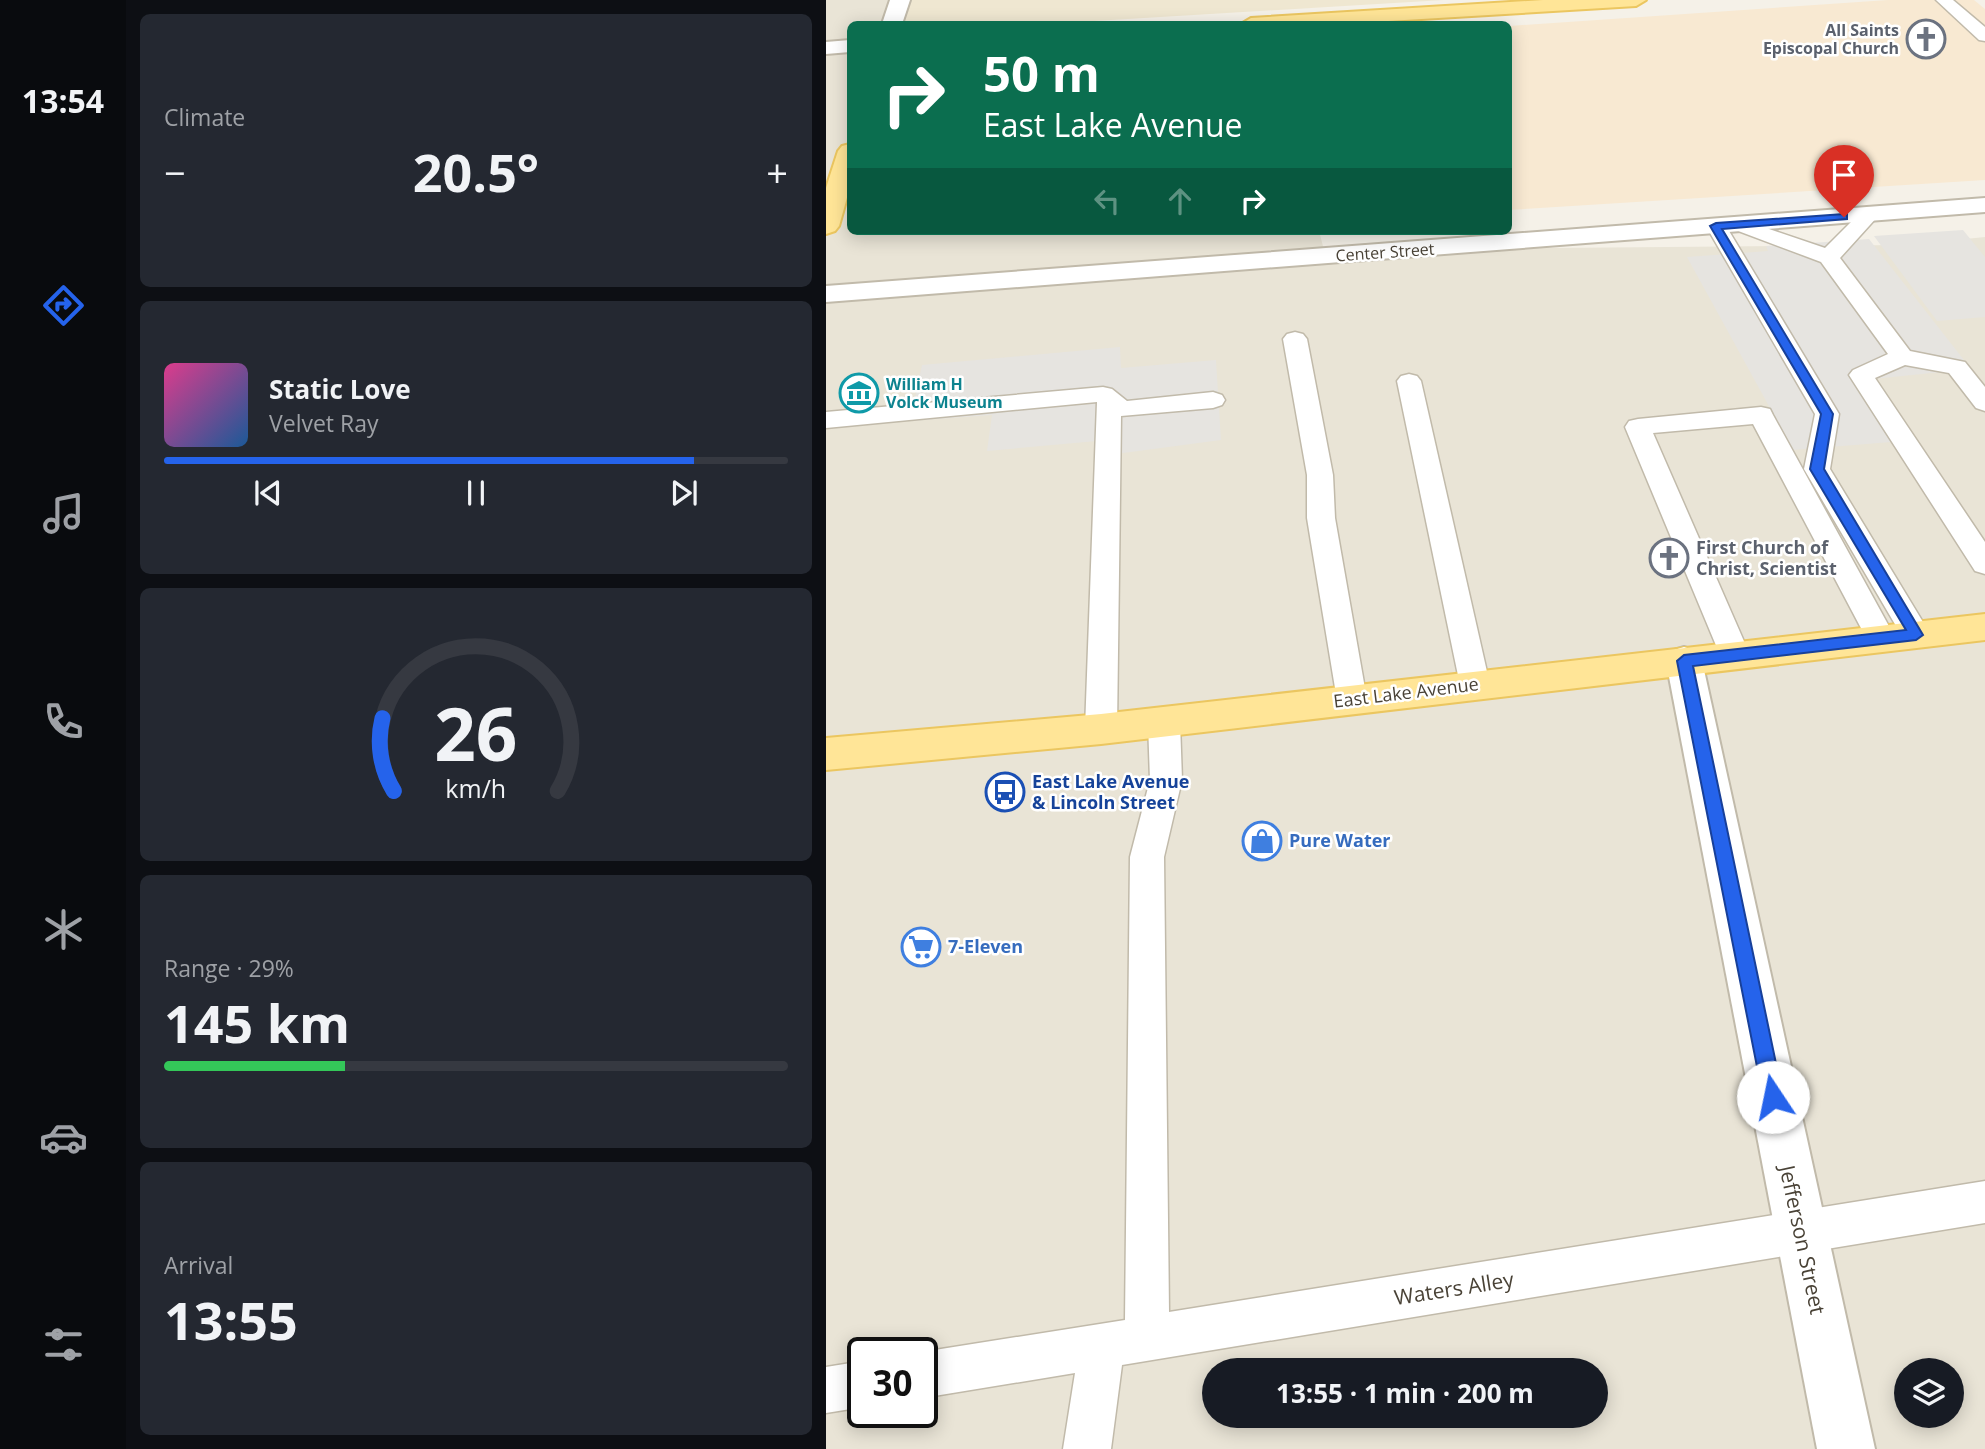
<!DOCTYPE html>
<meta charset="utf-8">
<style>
:root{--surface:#171b24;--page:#242831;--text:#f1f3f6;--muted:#9ea1a6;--line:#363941;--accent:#2563eb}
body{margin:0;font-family:"Open Sans",sans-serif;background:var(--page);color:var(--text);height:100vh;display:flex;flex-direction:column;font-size:26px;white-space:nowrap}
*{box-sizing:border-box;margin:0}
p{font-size:23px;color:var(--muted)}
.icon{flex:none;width:38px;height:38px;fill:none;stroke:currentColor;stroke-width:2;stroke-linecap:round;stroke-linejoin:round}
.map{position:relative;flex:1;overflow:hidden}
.drawer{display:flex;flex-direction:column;gap:14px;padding:14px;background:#0d0f14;width:700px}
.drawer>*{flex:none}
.hud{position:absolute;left:21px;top:21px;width:665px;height:214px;border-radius:10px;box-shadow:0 4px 18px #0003;background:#0b6e4f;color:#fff;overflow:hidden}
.controls{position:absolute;left:1068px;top:1358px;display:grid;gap:14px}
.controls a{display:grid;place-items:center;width:70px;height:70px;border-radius:50%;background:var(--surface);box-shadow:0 4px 18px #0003;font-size:35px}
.speed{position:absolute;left:21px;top:1337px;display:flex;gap:14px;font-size:35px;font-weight:700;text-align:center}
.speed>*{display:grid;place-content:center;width:91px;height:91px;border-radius:50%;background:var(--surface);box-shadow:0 4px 18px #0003;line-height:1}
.speed .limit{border:4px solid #111;border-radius:10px;background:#fff;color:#111}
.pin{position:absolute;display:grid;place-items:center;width:60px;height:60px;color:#fff;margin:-72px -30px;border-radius:50% 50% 50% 0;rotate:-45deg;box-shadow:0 0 7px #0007}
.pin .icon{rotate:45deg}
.me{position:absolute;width:77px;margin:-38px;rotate:349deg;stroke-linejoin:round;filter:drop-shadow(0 0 5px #0008)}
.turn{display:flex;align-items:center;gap:24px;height:147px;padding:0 21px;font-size:32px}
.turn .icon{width:91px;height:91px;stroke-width:2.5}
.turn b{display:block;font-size:49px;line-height:60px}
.lanes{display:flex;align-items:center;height:66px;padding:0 21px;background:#0003;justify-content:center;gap:35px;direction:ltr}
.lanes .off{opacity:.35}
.big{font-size:52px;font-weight:700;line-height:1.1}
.drawer .widget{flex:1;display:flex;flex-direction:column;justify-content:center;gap:10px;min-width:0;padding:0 24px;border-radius:10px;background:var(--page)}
.drawer .dial{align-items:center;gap:0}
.dial svg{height:182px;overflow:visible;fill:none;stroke:var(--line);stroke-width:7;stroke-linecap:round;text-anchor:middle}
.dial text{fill:var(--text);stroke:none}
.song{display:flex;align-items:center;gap:21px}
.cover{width:84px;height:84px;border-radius:10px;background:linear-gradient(135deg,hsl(330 70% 55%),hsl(210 70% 35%))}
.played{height:7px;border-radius:4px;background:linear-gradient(90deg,var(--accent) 85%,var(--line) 85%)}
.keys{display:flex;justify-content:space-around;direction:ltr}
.heat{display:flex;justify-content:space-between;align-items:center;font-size:38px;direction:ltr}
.charge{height:10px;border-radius:5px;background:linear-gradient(90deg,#34c759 29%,var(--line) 0)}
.trip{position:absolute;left:376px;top:1358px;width:406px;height:70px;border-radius:35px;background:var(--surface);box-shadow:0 4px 18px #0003;font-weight:700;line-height:70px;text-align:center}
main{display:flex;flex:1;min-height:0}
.tabs{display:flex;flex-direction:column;width:126px;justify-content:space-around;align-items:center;background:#090b0e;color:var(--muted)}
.tabs .icon{width:49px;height:49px}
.tabs .active{color:var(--accent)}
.tabs b{font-size:32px;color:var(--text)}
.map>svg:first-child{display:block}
</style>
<main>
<nav class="tabs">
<b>13:54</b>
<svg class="icon active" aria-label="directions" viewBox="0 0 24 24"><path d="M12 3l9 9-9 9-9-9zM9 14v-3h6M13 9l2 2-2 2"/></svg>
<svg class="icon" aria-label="music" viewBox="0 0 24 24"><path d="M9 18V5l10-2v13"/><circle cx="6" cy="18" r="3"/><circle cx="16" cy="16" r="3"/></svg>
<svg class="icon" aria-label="phone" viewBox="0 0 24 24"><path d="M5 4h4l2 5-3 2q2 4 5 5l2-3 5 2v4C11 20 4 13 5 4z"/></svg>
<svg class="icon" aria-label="climate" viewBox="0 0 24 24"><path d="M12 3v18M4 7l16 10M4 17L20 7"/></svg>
<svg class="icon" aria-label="car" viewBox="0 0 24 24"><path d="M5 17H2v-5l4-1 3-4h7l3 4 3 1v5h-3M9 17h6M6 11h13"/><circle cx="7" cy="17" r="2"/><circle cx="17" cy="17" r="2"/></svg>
<svg class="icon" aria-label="filters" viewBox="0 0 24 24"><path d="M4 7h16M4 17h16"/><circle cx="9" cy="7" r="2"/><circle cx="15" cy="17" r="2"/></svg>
</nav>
<section class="drawer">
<div class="widget"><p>Climate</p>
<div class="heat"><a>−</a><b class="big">20.5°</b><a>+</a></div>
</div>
<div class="widget">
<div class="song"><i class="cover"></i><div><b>Static Love</b><p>Velvet Ray</p></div></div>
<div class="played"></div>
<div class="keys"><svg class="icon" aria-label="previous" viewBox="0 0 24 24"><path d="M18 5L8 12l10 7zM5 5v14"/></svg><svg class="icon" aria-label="pause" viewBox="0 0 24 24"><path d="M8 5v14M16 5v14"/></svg><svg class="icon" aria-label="next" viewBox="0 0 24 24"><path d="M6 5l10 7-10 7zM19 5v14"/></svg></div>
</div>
<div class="widget dial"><svg viewBox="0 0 100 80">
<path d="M14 69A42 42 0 1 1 86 69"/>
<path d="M14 69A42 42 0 0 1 9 37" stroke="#2563eb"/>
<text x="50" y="56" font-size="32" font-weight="700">26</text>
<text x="50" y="72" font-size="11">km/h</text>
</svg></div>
<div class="widget"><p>Range · 29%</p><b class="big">145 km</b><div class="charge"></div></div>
<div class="widget"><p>Arrival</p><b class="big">13:55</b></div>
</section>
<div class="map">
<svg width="1159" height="1449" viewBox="0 0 1159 1449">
<rect width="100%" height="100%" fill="#f5f1e8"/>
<path fill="#e9e4d6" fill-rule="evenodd" d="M 0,0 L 69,0 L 68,24 L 24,24 L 24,231 L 493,231 L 498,250 L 1080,245 L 1159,237 L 1159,1449 L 0,1449 ZM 37,1353 L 96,1353 L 96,1412 L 37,1412 ZM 388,1370 L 770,1370 L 770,1416 L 388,1416 ZM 1080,1370 L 1125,1370 L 1125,1416 L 1080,1416 Z"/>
<polygon fill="#f8e9d2" points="1062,0 1148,0 1159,9 1159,180 683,210 683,26"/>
<polygon fill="#efe7d1" points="84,0 618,0 219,24 76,24"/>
<g fill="#e6e4e0">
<polygon points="1137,230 1159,257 1159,317 1111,321 1048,236"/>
<polygon points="1043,239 1145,369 1027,381 1065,442 967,450 861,257 942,251 940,246"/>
<polygon points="294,347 295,368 390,360 395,440 282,455 282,440 161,451 166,415 84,421 96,365"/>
</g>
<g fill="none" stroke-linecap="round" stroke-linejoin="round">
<defs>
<g id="service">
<polygon points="1110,0 1127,0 1159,27 1159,41 1153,40"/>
<polygon points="1043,209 1053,215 1014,258 1084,351 1139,362 1159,387 1159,411 1150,408 1123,373 1079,365 1049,378 1159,542 1159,574 1149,571 1023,375 1027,370 1062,354 995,262 907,229 904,225 914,219 999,248 1036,211"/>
<polygon points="890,220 900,226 1013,414 1004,469 1100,627 1105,635 1100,643 1090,646 1080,643 978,469 989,414 880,226"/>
<polygon points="469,332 477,334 481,339 507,475 509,518 541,700 537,709 526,712 515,709 511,700 481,518 481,475 457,339 461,334"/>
<polygon points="583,374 591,376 595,381 664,685 660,693 649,697 638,693 634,685 571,381 575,376"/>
<polygon points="277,387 286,389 301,401 387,392 396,395 399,400 396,405 387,408 295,416 291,729 286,738 275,742 264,738 259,729 271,402 0,428 0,412"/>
<polygon points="935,407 944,409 947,415 1070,639 1065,647 1055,650 1045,647 927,424 827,433 924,655 920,663 909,666 898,663 894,655 799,427 803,421 812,419"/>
<polygon points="338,709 349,713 354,722 356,780 338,857 343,1312 1159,1181 1159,1223 296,1365 285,1449 237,1449 249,1373 96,1398 96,1352 299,1320 304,857 324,780 322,722 327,713"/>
<polygon points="37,1361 37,1407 0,1413 0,1367"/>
</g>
<g id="minor">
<polygon points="1159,198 1159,212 0,302 0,286"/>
<polygon points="858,647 871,651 876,661 1049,1449 991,1449 840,661 845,651"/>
</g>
<g id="tertiary">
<polygon points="64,0 84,0 76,24 56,24"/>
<polygon points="24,40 24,52 0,54 0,42"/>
</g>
<g id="primary">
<polygon points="717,0 820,0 810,6 512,24 415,24 425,18"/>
<polygon points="24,144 24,187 13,226 9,231 0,234 0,188 12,151 16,146"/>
<polygon points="1159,614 1159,640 275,744 0,770 0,738 275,714"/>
</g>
</defs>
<use href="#service" stroke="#c1baaa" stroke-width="3"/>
<use href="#minor" stroke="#c1baaa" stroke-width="4"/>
<use href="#tertiary" stroke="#c1baaa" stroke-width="4"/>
<use href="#primary" stroke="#ebc660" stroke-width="4"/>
<use href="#service" fill="#fff" fill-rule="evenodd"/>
<use href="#minor" fill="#fff" fill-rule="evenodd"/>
<use href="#tertiary" fill="#fff" fill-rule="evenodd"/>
<use href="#primary" fill="#ffe597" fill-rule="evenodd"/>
</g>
<polygon fill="#2563eb" stroke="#184099" stroke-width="2" points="1018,214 1021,214 1021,219 896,229 1007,414 998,469 1097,635 1090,640 867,666 957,1097 954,1104 947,1107 940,1104 937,1097 851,661 858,655 1080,630 984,469 995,414 884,226 890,223"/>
<defs>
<symbol id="church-ring" viewBox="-11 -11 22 22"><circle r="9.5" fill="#fff" stroke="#6b7280" stroke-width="1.5"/><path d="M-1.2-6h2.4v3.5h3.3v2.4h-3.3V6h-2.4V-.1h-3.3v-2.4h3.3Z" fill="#6b7280"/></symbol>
<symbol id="museum-ring" viewBox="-11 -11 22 22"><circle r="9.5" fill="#fff" stroke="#0f9aa8" stroke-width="1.5"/><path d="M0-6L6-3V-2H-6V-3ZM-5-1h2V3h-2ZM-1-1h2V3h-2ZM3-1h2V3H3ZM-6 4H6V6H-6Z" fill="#0f9aa8"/></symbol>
<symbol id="bus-ring" viewBox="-11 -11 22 22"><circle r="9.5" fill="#fff" stroke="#1a4fb4" stroke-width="1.5"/><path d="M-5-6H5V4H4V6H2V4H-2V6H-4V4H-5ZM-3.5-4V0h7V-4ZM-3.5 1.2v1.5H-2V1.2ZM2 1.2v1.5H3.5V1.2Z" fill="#1a4fb4"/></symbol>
<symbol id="shop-ring" viewBox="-11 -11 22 22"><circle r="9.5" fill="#fff" stroke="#3f7fe0" stroke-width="1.5"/><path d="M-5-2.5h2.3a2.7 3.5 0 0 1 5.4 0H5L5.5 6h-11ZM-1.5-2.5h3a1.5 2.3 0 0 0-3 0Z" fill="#3f7fe0"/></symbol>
<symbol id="supermarket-ring" viewBox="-11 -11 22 22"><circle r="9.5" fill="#fff" stroke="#3f7fe0" stroke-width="1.5"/><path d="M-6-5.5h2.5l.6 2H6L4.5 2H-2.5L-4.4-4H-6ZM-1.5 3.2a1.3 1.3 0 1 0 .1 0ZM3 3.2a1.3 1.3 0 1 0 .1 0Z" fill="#3f7fe0"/></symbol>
</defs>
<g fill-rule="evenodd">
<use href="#church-ring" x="1078" y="17" width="44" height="44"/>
<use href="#museum-ring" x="11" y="371" width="44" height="44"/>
<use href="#church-ring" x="821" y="536" width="44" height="44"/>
<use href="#bus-ring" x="157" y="770" width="44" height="44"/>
<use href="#shop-ring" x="414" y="819" width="44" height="44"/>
<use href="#supermarket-ring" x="73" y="925" width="44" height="44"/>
</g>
<g text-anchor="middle" stroke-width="5" stroke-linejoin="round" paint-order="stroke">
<g font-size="16" font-weight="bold" fill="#5b616d" stroke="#fff" text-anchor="end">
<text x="1073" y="36">All Saints<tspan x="1073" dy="18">Episcopal Church</tspan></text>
</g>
<g font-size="16" fill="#494236" stroke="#fff">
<text transform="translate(559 252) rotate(-4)" y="6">Center Street</text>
</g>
<g font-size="16" font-weight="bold" fill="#0d838f" stroke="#fff" text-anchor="start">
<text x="60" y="390">William H<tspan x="60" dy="18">Volck Museum</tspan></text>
</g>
<g font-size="18" font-weight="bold" fill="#5b616d" stroke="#fff" text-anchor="start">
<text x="870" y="554">First Church of<tspan x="870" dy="21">Christ, Scientist</tspan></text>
</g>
<g font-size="18" fill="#494236" stroke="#fff">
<text transform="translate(580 693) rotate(-7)" y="6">East Lake Avenue</text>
</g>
<g font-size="18" font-weight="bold" fill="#164399" stroke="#fff" text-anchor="start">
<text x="206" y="788">East Lake Avenue<tspan x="206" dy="21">&amp; Lincoln Street</tspan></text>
</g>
<g font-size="18" font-weight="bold" fill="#366cbe" stroke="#fff" text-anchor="start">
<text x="463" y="847">Pure Water</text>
<text x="122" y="953">7-Eleven</text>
</g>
<g font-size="21" fill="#494236" stroke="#fff">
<text transform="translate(976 1240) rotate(78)" y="7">Jefferson Street</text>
<text transform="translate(628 1289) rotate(-9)" y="7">Waters Alley</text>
</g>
</g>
</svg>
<div class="controls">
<a><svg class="icon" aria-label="layers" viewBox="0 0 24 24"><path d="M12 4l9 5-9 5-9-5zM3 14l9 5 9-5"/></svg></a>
</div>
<div class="speed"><div class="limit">30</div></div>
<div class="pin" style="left:1018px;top:217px;background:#d93025"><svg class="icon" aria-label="arrive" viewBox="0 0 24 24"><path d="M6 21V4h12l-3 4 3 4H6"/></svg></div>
<svg class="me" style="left:947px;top:1097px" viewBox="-20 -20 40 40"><circle r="19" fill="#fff"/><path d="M0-13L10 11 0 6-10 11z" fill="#2563eb"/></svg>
<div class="trip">13:55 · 1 min · 200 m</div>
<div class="hud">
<div class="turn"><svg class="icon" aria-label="right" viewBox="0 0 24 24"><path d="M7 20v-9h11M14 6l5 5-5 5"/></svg><div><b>50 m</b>East Lake Avenue</div></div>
<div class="lanes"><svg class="icon off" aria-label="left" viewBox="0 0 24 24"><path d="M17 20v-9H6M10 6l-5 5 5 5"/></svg><svg class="icon off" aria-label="ahead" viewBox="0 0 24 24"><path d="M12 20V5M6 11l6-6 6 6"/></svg><svg class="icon" aria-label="right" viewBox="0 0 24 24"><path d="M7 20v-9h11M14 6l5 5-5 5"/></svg></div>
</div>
</div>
</main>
